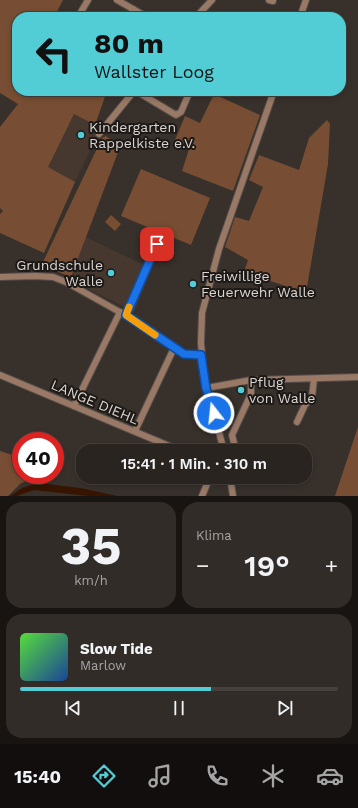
<!DOCTYPE html>
<html lang="de">
<meta charset="utf-8">
<style>
:root{--surface:#2a2420;--page:#322c29;--text:#f1f3f6;--muted:#a5a4a5;--line:#46413e;--accent:#52ccd5}
body{margin:0;font-family:"Work Sans",sans-serif;background:var(--page);color:var(--text);height:100vh;display:flex;flex-direction:column;font-size:15px;white-space:nowrap}
*{box-sizing:border-box;margin:0}
p{font-size:13px;color:var(--muted)}
.icon{flex:none;width:22px;height:22px;fill:none;stroke:currentColor;stroke-width:2;stroke-linecap:round;stroke-linejoin:round}
.map{position:relative;height:496px;overflow:hidden}
.sheet{display:flex;flex-direction:column;gap:6px;padding:6px;background:#171412;flex:1}
.sheet>*{flex:none}
.banner{position:absolute;left:12px;top:12px;width:334px;height:84px;border-radius:16px;box-shadow:0 2px 6px #0003,0 0 0 1px var(--line);background:#52ccd5;color:#111;overflow:hidden}
.speed{position:absolute;left:12px;top:432px;display:flex;gap:8px;font-size:20px;font-weight:700;text-align:center}
.speed>*{display:grid;place-content:center;width:52px;height:52px;border-radius:50%;background:var(--surface);box-shadow:0 2px 6px #0003,0 0 0 1px var(--line);line-height:1}
.speed .limit{border:6px solid #d22;background:#fff;color:#111}
.pin{position:absolute;display:grid;place-items:center;width:34px;height:34px;color:#fff;margin:-17px;border-radius:8px;box-shadow:0 2px 6px #0006}
.me{position:absolute;width:44px;margin:-22px;rotate:344deg;stroke-linejoin:round;filter:drop-shadow(0 0 3px #0008)}
.turn{display:flex;align-items:center;gap:14px;height:84px;padding:0 16px;font-size:18px}
.turn .icon{width:52px;height:52px;stroke-width:2.5}
.turn b{display:block;font-size:28px;line-height:34px}
.big{font-size:30px;font-weight:600;line-height:1.1}
.sheet .card{flex:1;display:flex;flex-direction:column;justify-content:center;gap:6px;min-width:0;padding:0 14px;border-radius:16px;background:var(--page)}
.sheet .dial{align-items:center;gap:0}
.dial b{font-size:52px;line-height:1}
.song{display:flex;align-items:center;gap:12px}
.cover{width:48px;height:48px;border-radius:6px;background:linear-gradient(135deg,hsl(110 70% 55%),hsl(220 70% 35%))}
.played{height:4px;border-radius:2px;background:linear-gradient(90deg,var(--accent) 60%,var(--line) 60%)}
.keys{display:flex;justify-content:space-around;direction:ltr}
.heat{display:flex;justify-content:space-between;align-items:center;font-size:22px;direction:ltr}
.sheet .tiles{flex:1;display:grid;gap:6px;grid-template-columns:1fr 1fr}
.card:last-child{grid-column:span 2}
.trip{position:absolute;left:76px;top:444px;width:236px;height:40px;border-radius:16px;background:var(--surface);box-shadow:0 2px 6px #0003,0 0 0 1px var(--line);font-weight:600;line-height:40px;text-align:center}
.menu{display:flex;height:64px;justify-content:space-around;align-items:center;background:#110e0d;color:var(--muted)}
.menu .icon{width:28px;height:28px}
.menu .active{color:var(--accent)}
.menu b{font-size:18px;color:var(--text)}
.map>svg:first-child{display:block}
</style>
<div class="map">
<svg width="358" height="496" viewBox="0 0 358 496">
<rect width="100%" height="100%" fill="#38302b"/>
<g fill="#47382f">
<polygon points="74,114 101,128 75,182 47,168"/>
<polygon points="86,237 152,269 134,312 70,279"/>
</g>
<g fill="#774e33">
<polygon points="0,0 63,0 54,17 17,17 17,91 107,91 95,125 74,114 48,167 75,182 44,253 0,233 0,214 3,211 0,208 0,127 18,104 0,93"/>
<polygon points="214,94 260,115 233,191 182,171 190,146 175,140 185,116 200,123"/>
<polygon points="327,120 330,124 328,164 306,293 244,272 248,260 225,247 235,217 249,221 263,187 249,180 259,155 299,170 309,138"/>
<polygon points="106,136 120,147 71,277 53,270 42,269 42,264 102,138"/>
<polygon points="141,169 210,198 191,245 121,216"/>
<polygon points="111,215 121,224 115,231 105,222"/>
<polygon points="358,427 358,496 335,496"/>
<polygon points="0,451 21,458 21,475 38,475 20,484 8,496 0,496"/>
</g>
<polygon fill="#361400" points="38,483 80,488 117,496 88,496 34,490 17,496 10,496 22,488"/>
<g fill="none" stroke-linecap="round" stroke-linejoin="round">
<defs>
<g id="minor">
<polyline points="117,0 147,17"/>
<polyline points="269,0 273,1"/>
<polyline points="78,17 88,0"/>
<polyline points="129,17 133,9"/>
<polyline points="196,17 212,0"/>
<polyline points="300,17 306,0"/>
<polyline points="136,91 176,115 181,112 190,91"/>
<polyline points="99,134 134,91"/>
<polyline points="0,277 35,276 53,277 66,282 125,315 184,354 201,355"/>
<polyline points="125,315 157,244"/>
<polyline points="0,375 181,451"/>
<polyline points="207,388 251,380 358,377"/>
<polyline points="74,406 120,312"/>
<polyline points="297,422 305,405 312,397 314,379"/>
<polyline points="135,431 174,348"/>
<polyline points="224,451 204,376 201,343 202,313 219,249 274,91"/>
<polyline points="245,451 235,447 232,435 251,394 251,380"/>
<polyline points="230,477 233,496"/>
<polyline points="202,496 210,477"/>
</g>
</defs>
<use href="#minor" stroke="#554e49" stroke-width="8"/>
<use href="#minor" stroke="#997966" stroke-width="6"/>
</g>
<g fill="none" stroke-linecap="round" stroke-linejoin="round">
<defs>
<polyline id="route" points="157,244 126,315 184,354 201,355 206,388 214,413"/>
</defs>
<use href="#route" stroke="#114b97" stroke-width="10"/>
<use href="#route" stroke="#1a73e8" stroke-width="7"/>
<polyline stroke="#f59e0b" stroke-width="7" points="129,307 126,315 155,335"/>
</g>
<g fill="#52ccd5" stroke="#1d1916" stroke-width="1.5">
<circle cx="81" cy="135" r="4"/>
<circle cx="111" cy="273" r="4"/>
<circle cx="193" cy="284" r="4"/>
<circle cx="241" cy="390" r="4"/>
</g>
<g text-anchor="middle" stroke-width="4" stroke-linejoin="round" paint-order="stroke">
<g font-size="14" fill="#dbd5d2" stroke="#1d1916" text-anchor="start">
<text x="89" y="132">Kindergarten<tspan x="89" dy="16">Rappelkiste e.V.</tspan></text>
<text x="103" y="270" text-anchor="end">Grundschule<tspan x="103" dy="16">Walle</tspan></text>
<text x="201" y="281">Freiwillige<tspan x="201" dy="16">Feuerwehr Walle</tspan></text>
<text x="249" y="387">Pflug<tspan x="249" dy="16">von Walle</tspan></text>
</g>
<g font-size="14" fill="#dbd5d2" stroke="#1d1916">
<text transform="translate(95 402) rotate(23)" y="5">LANGE DIEHL</text>
</g>
</g>
</svg>
<div class="speed"><div class="limit">40</div></div>
<div class="pin" style="left:157px;top:244px;background:#d93025"><svg class="icon" aria-label="arrive" viewBox="0 0 24 24"><path d="M6 21V4h12l-3 4 3 4H6"/></svg></div>
<svg class="me" style="left:214px;top:413px" viewBox="-20 -20 40 40"><circle r="17" fill="#1a73e8" stroke="#fff" stroke-width="3"/><path d="M0-11L8 9 0 5-8 9z" fill="#fff"/></svg>
<div class="trip">15:41 · 1 Min. · 310 m</div>
<div class="banner">
<div class="turn"><svg class="icon" aria-label="left" viewBox="0 0 24 24"><path d="M17 20v-9H6M10 6l-5 5 5 5"/></svg><div><b>80 m</b>Wallster Loog</div></div>
</div>
</div>
<section class="sheet">
<div class="tiles">
<div class="card dial"><b>35</b><p>km/h</p></div>
<div class="card"><p>Klima</p>
<div class="heat"><a>−</a><b class="big">19°</b><a>+</a></div>
</div>
<div class="card">
<div class="song"><i class="cover"></i><div><b>Slow Tide</b><p>Marlow</p></div></div>
<div class="played"></div>
<div class="keys"><svg class="icon" aria-label="previous" viewBox="0 0 24 24"><path d="M18 5L8 12l10 7zM5 5v14"/></svg><svg class="icon" aria-label="pause" viewBox="0 0 24 24"><path d="M8 5v14M16 5v14"/></svg><svg class="icon" aria-label="next" viewBox="0 0 24 24"><path d="M6 5l10 7-10 7zM19 5v14"/></svg></div>
</div>
</div>
</section>
<nav class="menu">
<b>15:40</b>
<svg class="icon active" aria-label="directions" viewBox="0 0 24 24"><path d="M12 3l9 9-9 9-9-9zM9 14v-3h6M13 9l2 2-2 2"/></svg>
<svg class="icon" aria-label="music" viewBox="0 0 24 24"><path d="M9 18V5l10-2v13"/><circle cx="6" cy="18" r="3"/><circle cx="16" cy="16" r="3"/></svg>
<svg class="icon" aria-label="phone" viewBox="0 0 24 24"><path d="M5 4h4l2 5-3 2q2 4 5 5l2-3 5 2v4C11 20 4 13 5 4z"/></svg>
<svg class="icon" aria-label="climate" viewBox="0 0 24 24"><path d="M12 3v18M4 7l16 10M4 17L20 7"/></svg>
<svg class="icon" aria-label="car" viewBox="0 0 24 24"><path d="M5 17H2v-5l4-1 3-4h7l3 4 3 1v5h-3M9 17h6M6 11h13"/><circle cx="7" cy="17" r="2"/><circle cx="17" cy="17" r="2"/></svg>
</nav>
